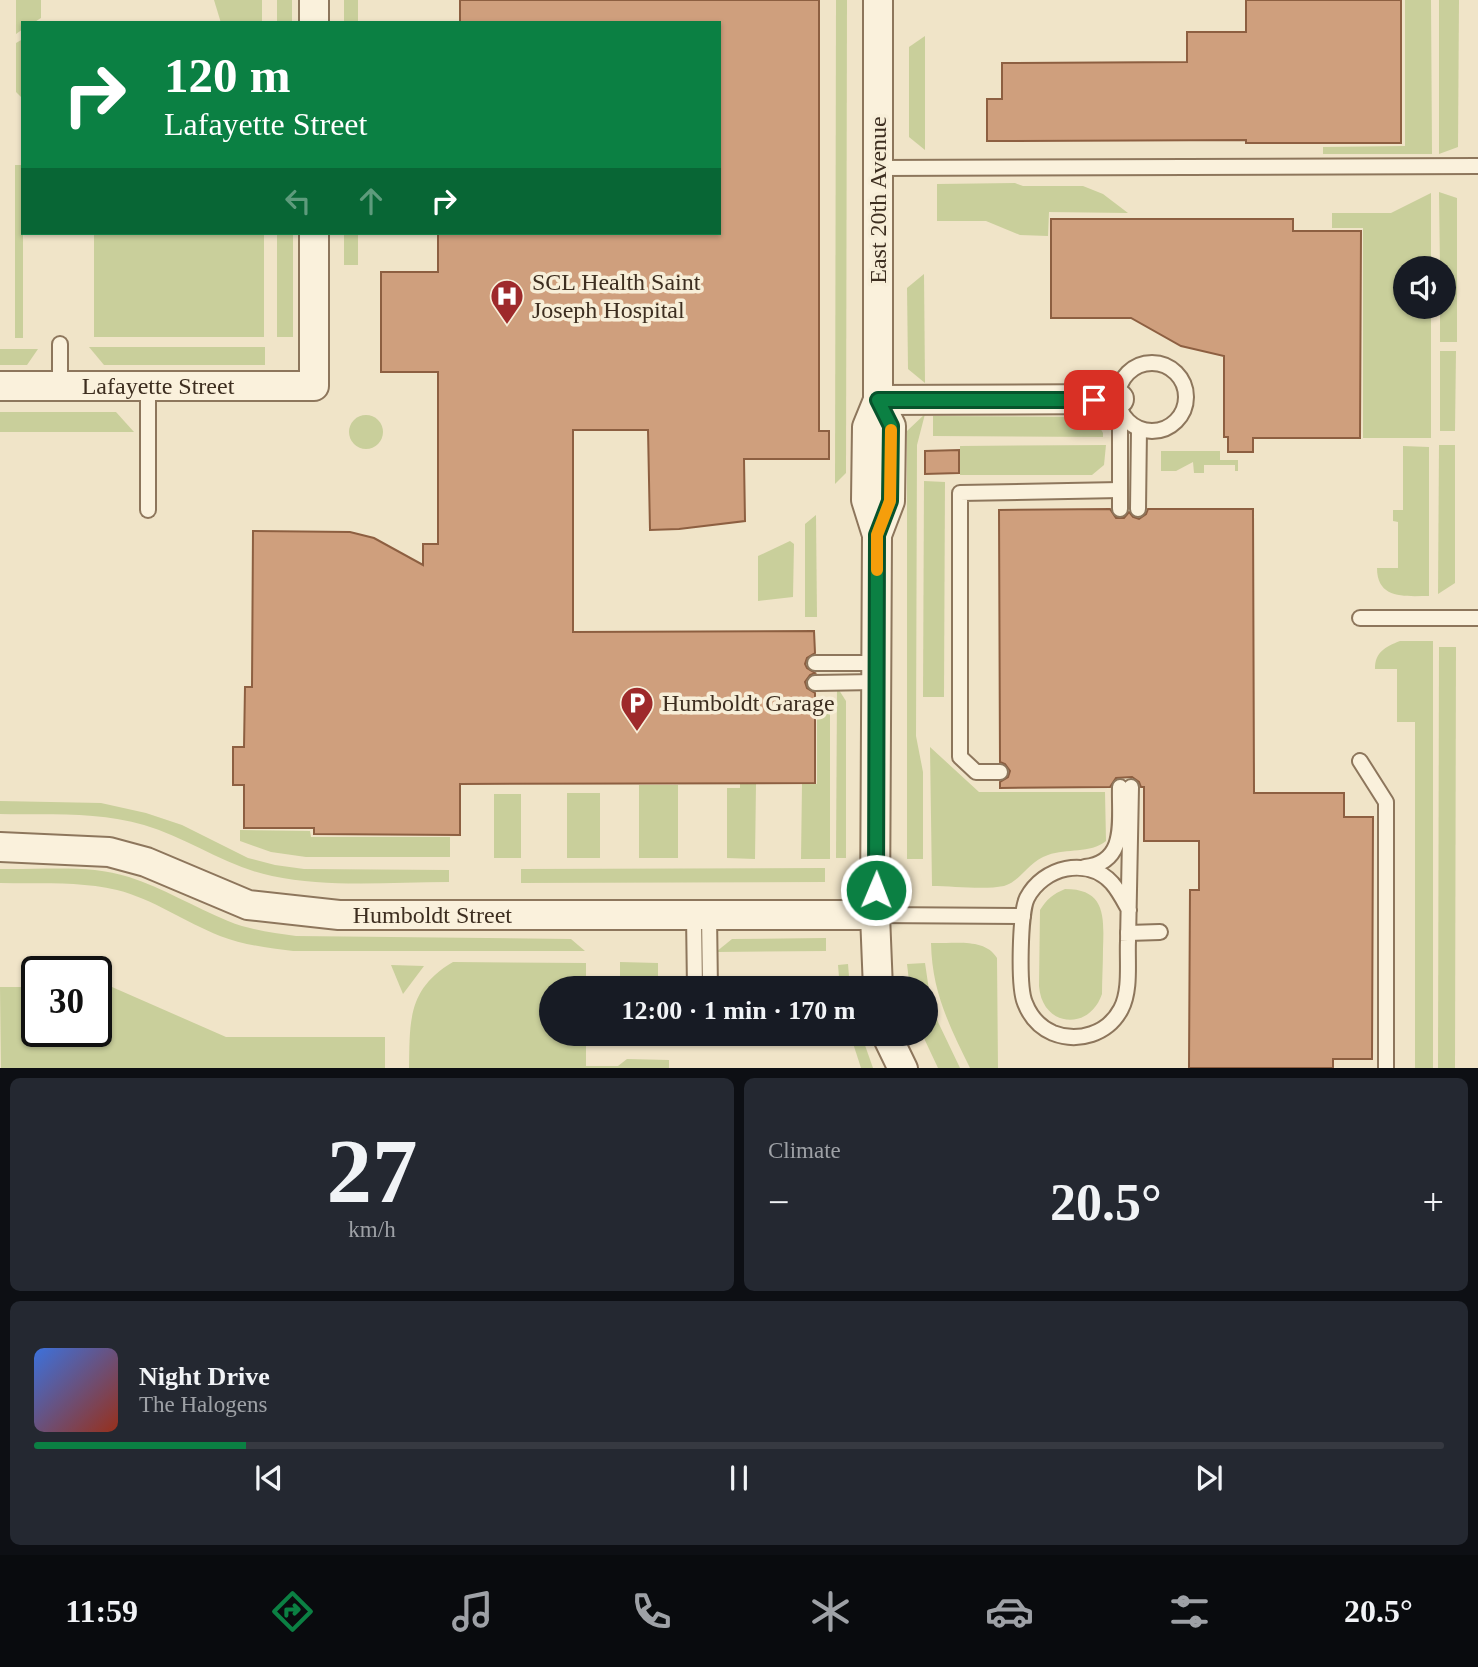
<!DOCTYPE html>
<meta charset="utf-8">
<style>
:root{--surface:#171b24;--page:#242831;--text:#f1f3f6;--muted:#9ea1a6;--line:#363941;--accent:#0b8043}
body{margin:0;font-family:"Times New Roman",serif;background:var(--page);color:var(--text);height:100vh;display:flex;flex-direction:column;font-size:26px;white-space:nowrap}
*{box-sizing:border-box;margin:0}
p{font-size:23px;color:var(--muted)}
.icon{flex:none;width:38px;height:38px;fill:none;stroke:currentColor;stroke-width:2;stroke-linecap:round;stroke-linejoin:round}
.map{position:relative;height:1068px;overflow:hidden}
.details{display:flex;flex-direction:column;gap:10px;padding:10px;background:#0d0f14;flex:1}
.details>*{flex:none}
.top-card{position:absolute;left:21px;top:21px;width:700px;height:214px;border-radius:0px;box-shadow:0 2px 5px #0004;background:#0b8043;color:#fff;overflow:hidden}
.controls{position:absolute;left:1393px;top:256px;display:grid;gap:14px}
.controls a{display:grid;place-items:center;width:63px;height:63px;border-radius:50%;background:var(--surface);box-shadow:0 2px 5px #0004;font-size:35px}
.speed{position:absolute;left:21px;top:956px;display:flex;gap:14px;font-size:35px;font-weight:700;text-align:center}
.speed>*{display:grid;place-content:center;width:91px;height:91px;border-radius:50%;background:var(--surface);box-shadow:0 2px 5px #0004;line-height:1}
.speed .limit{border:4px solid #111;border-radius:10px;background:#fff;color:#111}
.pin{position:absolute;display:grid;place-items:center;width:60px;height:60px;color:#fff;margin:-30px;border-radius:14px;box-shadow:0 4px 10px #0006}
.me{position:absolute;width:77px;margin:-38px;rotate:1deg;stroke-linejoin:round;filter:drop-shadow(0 0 5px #0008)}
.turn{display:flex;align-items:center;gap:24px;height:147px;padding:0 28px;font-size:32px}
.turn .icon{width:91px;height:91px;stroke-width:2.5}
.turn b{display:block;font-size:49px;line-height:60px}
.lanes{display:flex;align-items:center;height:66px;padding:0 28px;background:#0003;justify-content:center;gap:35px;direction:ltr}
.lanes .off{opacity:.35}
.big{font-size:52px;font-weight:600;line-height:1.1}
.details .tile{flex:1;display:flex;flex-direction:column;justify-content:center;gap:10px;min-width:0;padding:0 24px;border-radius:10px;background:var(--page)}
.details .dial{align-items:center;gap:0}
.dial b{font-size:91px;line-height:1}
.song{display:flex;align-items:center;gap:21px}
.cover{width:84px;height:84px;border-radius:10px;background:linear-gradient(135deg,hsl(220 70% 55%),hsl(10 70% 35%))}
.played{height:7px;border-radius:4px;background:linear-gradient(90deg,var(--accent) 15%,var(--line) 15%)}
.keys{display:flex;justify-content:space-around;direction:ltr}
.heat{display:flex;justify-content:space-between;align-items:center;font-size:38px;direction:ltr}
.details .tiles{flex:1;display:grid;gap:10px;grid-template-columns:1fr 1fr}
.tile:last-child{grid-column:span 2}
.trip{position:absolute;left:539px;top:976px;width:399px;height:70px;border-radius:35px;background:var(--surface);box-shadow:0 2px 5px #0004;font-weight:600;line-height:70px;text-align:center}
.menu{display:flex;height:112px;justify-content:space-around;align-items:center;background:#090b0e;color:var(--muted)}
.menu .icon{width:49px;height:49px}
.menu .current{color:var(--accent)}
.menu b{font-size:32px;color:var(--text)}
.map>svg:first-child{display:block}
</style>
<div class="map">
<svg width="1478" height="1069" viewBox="0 0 1478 1069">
<rect width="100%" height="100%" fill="#f0e4c8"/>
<g fill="#c9cf9b">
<polygon points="16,0 41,0 41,18 33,23 23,23 23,29 16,34"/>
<polygon points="214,0 262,0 262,23 221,23"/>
<rect x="277" y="0" width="15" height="23"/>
<rect x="344" y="0" width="14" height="23"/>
<polygon points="836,0 847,0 846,473 835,484"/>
<polygon points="1405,0 1431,0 1432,154 1323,154 1323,147 1405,146"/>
<polygon points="1439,0 1459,0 1458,147 1439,154"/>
<polygon points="925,36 925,150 909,137 909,47"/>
<polygon points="23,39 23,99 16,92 16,43"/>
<rect x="15" y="165" width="8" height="173"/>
<polygon points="1015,183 1023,186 1083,186 1103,194 1128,213 1049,212 1048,236 1020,235 986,221 937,221 937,184"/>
<polygon points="1439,192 1457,198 1457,342 1440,342 1440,306 1444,306 1444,268 1440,268"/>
<polygon points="1431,193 1431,268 1405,268 1405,306 1431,306 1431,438 1363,438 1363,228 1332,228 1332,213 1391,213"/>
<rect x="94" y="233" width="170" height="104"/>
<rect x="277" y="233" width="16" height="104"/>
<rect x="344" y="233" width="14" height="32"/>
<polygon points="924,274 925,383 908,369 907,288"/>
<polygon points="89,347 265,347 265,365 104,365"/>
<polygon points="0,349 38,349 27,365 0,365"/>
<polygon points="1440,351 1456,351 1455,431 1440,431"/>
<polygon points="0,412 116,412 134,432 0,432"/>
<polygon points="925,414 917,445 916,736 923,772 923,859 907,859 907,431"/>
<circle cx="366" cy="432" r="17"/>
<polygon points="933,416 1094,417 1103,433 1103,437 933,436"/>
<polygon points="1106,445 1104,465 1092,475 960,475 960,446"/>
<polygon points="1439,445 1455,445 1455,583 1438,594"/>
<path d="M 1403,446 L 1429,447 L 1429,596 C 1406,596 1377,600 1377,568 L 1398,568 L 1398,522 L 1393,521 L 1393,510 L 1403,510 Z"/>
<polygon points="1161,451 1220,451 1220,460 1238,460 1238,471 1235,471 1235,465 1204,465 1204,473 1194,473 1193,462 1176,471 1161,471"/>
<polygon points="924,481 945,482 944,697 923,697"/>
<polygon points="816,515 817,617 805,617 805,524"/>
<polygon points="790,541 794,544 793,597 758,601 758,556"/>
<path d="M 1400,641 L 1433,641 L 1433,1068 L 1415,1068 L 1415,722 L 1397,722 L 1397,669 L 1375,669 C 1375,652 1385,647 1400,641 Z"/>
<polygon points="1439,647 1456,647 1455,1069 1438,1068"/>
<polygon points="837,687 846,701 846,858 836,858"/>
<polygon points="817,703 830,704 830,859 801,859 802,784 817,784"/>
<path d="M 930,747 L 979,792 L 1105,792 L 1106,841 C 1090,854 1067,848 1048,855 C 1029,861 1021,881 1004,886 C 984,890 953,886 932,886 Z"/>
<polygon points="740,784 756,784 755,859 727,858 727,788 740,788"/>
<rect x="639" y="785" width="39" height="73"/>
<rect x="567" y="793" width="33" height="65"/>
<rect x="494" y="794" width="27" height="64"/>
<path d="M 0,801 L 101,803 L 146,813 L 182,825 L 248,858 L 275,865 L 304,869 L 449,870 L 449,882 C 391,882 329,888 272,876 C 227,867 188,838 144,825 C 98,811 47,815 0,814 Z"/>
<polygon points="240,830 310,831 311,837 450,837 450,857 306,857 271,852 240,841"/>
<polygon points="825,868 825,882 521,883 521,869"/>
<path d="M 0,869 C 42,870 89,864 129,877 C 163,888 194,907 228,921 C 250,930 273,933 296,936 L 571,939 L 585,951 L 293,951 C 269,948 243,945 220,936 C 185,922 153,899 117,890 C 79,881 39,884 0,883 Z"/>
<path d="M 1065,889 C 1106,889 1104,917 1103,949 C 1103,964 1102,979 1102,994 C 1089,1032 1042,1027 1039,986 L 1040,910 C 1047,899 1053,894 1065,889 Z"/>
<polygon points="826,938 826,951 716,952 732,939"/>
<path d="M 931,943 C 952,944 985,937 997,958 L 998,1068 L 970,1068 C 949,1025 932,992 931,943 Z"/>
<path d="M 453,962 L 586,963 L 586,989 L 551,989 L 551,1034 L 586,1034 L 586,1066 L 618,1066 L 627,1059 L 669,1060 L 669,1068 L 409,1068 C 410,1022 407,989 453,962 Z"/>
<polygon points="620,962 658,963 658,989 620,988"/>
<polygon points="925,963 930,997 938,1022 960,1068 938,1068 922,1034 926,1034 926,989 910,989 907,964"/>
<polygon points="848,964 850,989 840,989 838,965"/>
<polygon points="391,965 424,966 403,994"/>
<polygon points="0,987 37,987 37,1031 96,1031 96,987 112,987 226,1037 385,1037 385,1068 1,1068"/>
<polygon points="850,1034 861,1034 873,1068 861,1068"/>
</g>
<g fill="#cf9f7d" stroke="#8d5f41" stroke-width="2">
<polygon points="460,0 819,0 819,431 829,431 829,459 744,459 745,521 679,529 650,530 648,430 573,430 573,632 814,631 815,653 807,658 805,664 807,668 815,673 810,675 805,682 807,688 815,693 815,783 460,784 460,835 314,834 314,828 244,828 244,785 233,785 233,747 244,747 245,687 252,687 253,531 350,532 374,538 423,565 423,544 438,544 438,372 381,372 381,272 438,272 438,233 719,233 719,23 460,23"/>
<polygon points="1246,0 1401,0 1401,143 1246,143 1246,140 987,141 987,99 1002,99 1002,63 1187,62 1187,32 1246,32"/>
<polygon points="1051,219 1293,219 1293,231 1361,231 1360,438 1253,438 1253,452 1228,452 1228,437 1224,437 1224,356 1181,346 1131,318 1051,318"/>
<polygon points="959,450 959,473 925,474 925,451"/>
<polygon points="1110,509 1116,518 1124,518 1129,512 1133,517 1139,519 1146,514 1148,509 1253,509 1254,793 1344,793 1344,817 1373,817 1372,1059 1333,1059 1333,1068 1189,1068 1190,890 1199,890 1199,841 1144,841 1144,787 1141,787 1139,782 1132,777 1116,778 1110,787 1000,788 1000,782 1008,777 1010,771 1005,764 1000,762 999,510"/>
</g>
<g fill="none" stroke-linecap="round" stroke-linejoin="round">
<defs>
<g id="service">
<polyline points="878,168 1478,166"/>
<polyline points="60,344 60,386"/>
<circle cx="1152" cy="397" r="34"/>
<polyline points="148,386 148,510"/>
<polyline points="1120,409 1120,509"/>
<polyline points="1138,509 1139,429"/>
<polyline points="1360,618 1478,618"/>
<polyline points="815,663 876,663"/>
<polyline points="815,683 876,682"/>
<polyline points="1360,761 1386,802 1386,1069"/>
<polyline points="1000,772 976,772 960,757 960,493 1120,490"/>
<path d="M 1085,867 C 1128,862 1119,820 1120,787"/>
<path d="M 1129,910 C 1124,901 1119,891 1112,883 C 1087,856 1043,867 1027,898 C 1020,912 1018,987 1025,1003 C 1030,1016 1039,1027 1053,1033 C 1078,1043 1108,1034 1121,1009 C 1131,990 1127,962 1128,941 C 1129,890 1130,839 1131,787"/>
<polyline points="694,915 695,989"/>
<polyline points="709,915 710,989"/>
<polyline points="875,915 1023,916"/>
<polyline points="1128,933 1160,932"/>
</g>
<g id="minor">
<polyline points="878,0 878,400 867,427 866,500 877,535 875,915 878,989"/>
<polyline points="314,23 314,0"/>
<path id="s1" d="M 0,386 L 314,386 L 314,233"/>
<polyline points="878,400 1119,399"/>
<polyline points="877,535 890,501 891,426 878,400"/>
<path id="s2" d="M 0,847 L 109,852 L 146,862 L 248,905 L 339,915 L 875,915"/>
<polyline points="886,1034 903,1069"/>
</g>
</defs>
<use href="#service" stroke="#8d765c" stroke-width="18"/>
<use href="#minor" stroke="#8d765c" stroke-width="32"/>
<use href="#service" stroke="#faf1dc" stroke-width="14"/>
<use href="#minor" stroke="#faf1dc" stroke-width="28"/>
</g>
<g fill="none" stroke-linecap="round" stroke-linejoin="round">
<defs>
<polyline id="route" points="876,890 877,535 890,501 891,426 878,400 1094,400"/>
</defs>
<use href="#route" stroke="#07532c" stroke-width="18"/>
<use href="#route" stroke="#0b8043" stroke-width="12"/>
<polyline stroke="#f59e0b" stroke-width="12" points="877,570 877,535 890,501 891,430"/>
</g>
<defs>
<symbol id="hospital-pin" viewBox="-11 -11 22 30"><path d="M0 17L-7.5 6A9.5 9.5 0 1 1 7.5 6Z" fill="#9e2a2b" stroke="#f7eed8"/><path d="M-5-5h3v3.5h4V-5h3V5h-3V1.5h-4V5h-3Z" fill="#fff"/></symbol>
<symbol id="parking-pin" viewBox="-11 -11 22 30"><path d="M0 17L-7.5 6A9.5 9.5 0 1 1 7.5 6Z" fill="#9e2a2b" stroke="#f7eed8"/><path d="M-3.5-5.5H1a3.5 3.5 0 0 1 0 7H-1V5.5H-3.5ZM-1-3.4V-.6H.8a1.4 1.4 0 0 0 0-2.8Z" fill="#fff"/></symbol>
</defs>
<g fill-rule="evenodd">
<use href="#hospital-pin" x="488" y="277" width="38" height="52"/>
<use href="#parking-pin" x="618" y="684" width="38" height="52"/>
</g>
<g text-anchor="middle" stroke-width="7" stroke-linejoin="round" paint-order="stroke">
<g font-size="24" fill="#3d2e20" stroke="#f7eed8">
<text transform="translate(878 200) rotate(-90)" y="8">East 20th Avenue</text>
<text dy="8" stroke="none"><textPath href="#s1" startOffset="158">Lafayette Street</textPath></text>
<text dy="8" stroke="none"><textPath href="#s2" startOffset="443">Humboldt Street</textPath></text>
</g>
<g font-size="24" fill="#3d2e20" stroke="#f7eed8" text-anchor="start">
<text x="532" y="290">SCL Health Saint<tspan x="532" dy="28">Joseph Hospital</tspan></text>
<text x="662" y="711">Humboldt Garage</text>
</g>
</g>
</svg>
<div class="controls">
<a><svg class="icon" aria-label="sound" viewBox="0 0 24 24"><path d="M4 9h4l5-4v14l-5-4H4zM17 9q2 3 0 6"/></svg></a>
</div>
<div class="speed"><div class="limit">30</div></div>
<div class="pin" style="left:1094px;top:400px;background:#d93025"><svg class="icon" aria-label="arrive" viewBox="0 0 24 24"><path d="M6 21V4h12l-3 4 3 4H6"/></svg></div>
<svg class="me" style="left:876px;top:890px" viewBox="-20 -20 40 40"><circle r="17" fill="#0b8043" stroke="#fff" stroke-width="3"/><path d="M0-11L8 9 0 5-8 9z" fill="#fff"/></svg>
<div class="trip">12:00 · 1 min · 170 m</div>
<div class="top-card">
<div class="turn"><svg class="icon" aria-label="right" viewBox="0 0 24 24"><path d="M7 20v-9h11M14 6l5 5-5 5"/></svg><div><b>120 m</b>Lafayette Street</div></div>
<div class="lanes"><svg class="icon off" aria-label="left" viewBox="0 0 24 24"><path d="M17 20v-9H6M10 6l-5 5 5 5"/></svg><svg class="icon off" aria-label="ahead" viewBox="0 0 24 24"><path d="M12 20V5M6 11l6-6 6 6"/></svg><svg class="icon" aria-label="right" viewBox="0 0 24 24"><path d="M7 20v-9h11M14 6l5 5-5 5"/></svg></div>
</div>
</div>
<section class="details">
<div class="tiles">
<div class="tile dial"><b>27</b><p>km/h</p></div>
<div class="tile"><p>Climate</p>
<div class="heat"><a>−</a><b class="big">20.5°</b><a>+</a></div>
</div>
<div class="tile">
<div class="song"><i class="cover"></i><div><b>Night Drive</b><p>The Halogens</p></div></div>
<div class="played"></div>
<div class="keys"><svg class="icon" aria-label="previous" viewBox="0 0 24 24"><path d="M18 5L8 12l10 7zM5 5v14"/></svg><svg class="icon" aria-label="pause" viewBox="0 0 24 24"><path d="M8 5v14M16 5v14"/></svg><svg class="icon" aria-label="next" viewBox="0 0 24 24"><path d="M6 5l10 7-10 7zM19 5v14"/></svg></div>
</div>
</div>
</section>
<nav class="menu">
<b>11:59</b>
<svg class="icon current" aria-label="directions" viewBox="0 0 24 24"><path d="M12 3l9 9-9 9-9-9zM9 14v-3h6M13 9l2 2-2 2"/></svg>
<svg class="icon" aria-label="music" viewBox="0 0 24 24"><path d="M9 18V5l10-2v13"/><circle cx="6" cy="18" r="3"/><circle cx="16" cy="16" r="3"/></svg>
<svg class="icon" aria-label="phone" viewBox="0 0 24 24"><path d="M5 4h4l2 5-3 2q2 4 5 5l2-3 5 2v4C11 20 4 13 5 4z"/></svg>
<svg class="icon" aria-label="climate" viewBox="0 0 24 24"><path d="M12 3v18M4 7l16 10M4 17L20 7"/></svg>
<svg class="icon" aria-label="car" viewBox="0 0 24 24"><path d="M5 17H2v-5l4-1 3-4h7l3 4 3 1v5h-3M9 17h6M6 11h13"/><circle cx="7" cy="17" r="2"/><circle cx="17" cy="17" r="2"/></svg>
<svg class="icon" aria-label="filters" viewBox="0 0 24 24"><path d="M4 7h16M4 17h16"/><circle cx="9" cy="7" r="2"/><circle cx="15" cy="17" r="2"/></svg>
<b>20.5°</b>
</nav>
